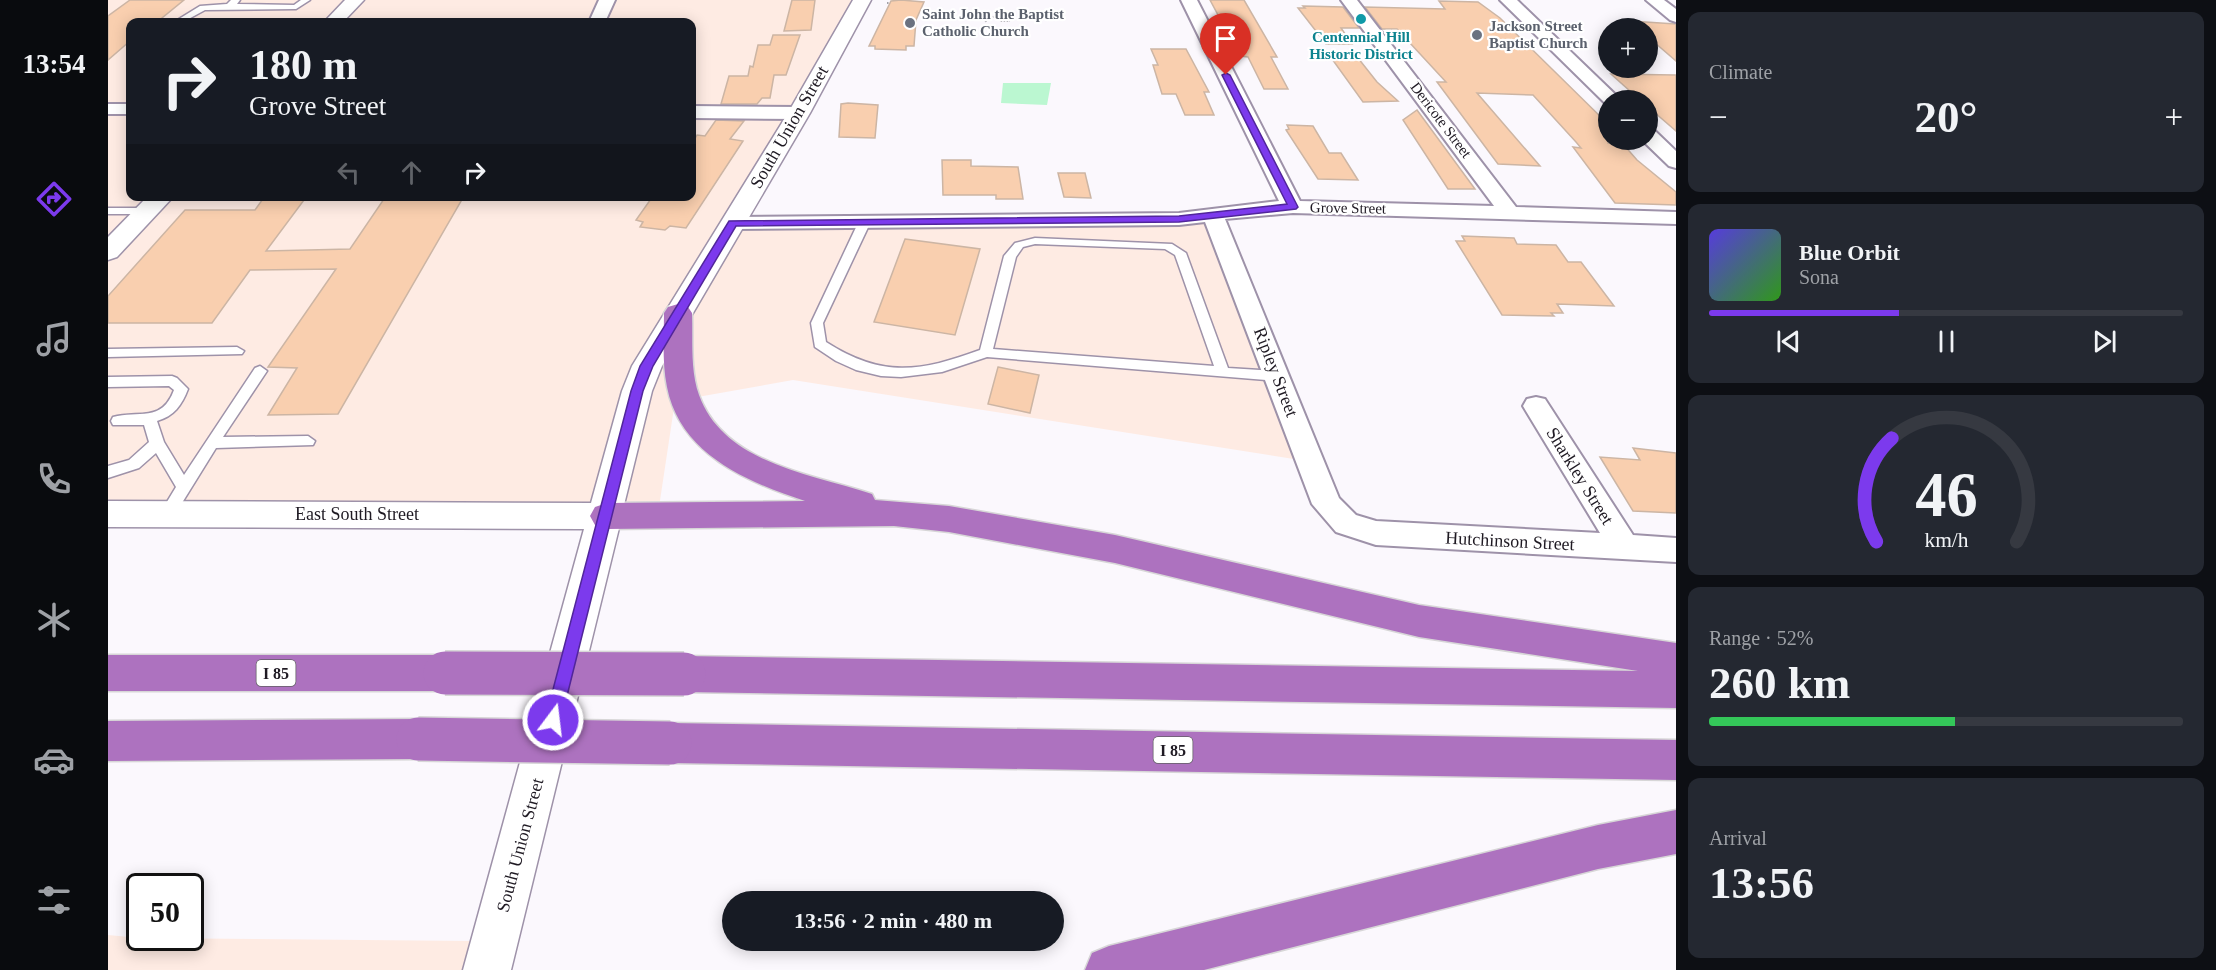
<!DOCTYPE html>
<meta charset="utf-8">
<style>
:root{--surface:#171b24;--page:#242831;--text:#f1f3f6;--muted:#9ea1a6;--line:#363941;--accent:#7c3aed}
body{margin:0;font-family:"Times New Roman",serif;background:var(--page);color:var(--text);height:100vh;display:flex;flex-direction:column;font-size:22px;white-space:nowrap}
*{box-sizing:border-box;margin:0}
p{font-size:20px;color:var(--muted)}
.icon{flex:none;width:33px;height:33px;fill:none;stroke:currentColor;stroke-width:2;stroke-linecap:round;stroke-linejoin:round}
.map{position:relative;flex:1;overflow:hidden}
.panel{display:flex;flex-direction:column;gap:12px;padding:12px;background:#0d0f14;width:540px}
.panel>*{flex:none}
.banner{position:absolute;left:18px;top:18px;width:570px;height:183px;border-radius:12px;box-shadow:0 3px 15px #0003;background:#171b24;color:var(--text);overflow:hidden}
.controls{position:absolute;left:1490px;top:18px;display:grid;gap:12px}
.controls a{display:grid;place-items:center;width:60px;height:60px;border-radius:50%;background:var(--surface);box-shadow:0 3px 15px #0003;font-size:30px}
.speed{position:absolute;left:18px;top:873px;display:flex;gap:12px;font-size:30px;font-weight:700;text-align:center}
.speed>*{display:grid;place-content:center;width:78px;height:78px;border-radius:50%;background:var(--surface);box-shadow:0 3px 15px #0003;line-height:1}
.speed .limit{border:3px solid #111;border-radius:9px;background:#fff;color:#111}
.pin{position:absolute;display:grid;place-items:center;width:51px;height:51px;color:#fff;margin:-62px -26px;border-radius:50% 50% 50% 0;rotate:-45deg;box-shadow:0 0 6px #0007}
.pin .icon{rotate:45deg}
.me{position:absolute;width:66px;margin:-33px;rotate:15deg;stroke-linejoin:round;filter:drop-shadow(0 0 4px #0008)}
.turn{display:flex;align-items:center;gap:21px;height:126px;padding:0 24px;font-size:27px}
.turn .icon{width:78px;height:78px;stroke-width:2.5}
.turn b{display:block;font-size:42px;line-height:51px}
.lanes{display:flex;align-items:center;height:57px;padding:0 24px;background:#0003;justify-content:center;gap:30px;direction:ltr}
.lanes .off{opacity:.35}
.big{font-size:45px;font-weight:800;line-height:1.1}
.panel .widget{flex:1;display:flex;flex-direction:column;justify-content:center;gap:9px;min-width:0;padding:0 21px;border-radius:12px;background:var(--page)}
.panel .dial{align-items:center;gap:0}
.dial svg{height:156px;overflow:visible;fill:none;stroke:var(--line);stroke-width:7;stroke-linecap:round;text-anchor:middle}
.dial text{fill:var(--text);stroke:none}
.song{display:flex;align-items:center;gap:18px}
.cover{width:72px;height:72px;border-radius:9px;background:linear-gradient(135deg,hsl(250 70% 55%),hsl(110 70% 35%))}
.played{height:6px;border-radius:3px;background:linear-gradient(90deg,var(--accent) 40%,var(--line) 40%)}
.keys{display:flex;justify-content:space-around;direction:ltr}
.heat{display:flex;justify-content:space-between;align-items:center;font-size:33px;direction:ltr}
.charge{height:9px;border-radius:4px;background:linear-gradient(90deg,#34c759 52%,var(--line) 0)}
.trip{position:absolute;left:614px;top:891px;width:342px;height:60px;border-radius:30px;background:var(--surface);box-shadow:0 3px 15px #0003;font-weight:800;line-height:60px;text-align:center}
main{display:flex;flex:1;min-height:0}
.tab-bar{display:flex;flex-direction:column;width:108px;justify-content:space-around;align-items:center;background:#090b0e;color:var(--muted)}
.tab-bar .icon{width:42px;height:42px}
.tab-bar .active{color:var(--accent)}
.tab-bar b{font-size:27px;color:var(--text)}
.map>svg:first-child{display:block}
</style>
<main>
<nav class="tab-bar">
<b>13:54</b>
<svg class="icon active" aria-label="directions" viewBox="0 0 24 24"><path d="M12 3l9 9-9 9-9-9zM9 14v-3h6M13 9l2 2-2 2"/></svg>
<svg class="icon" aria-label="music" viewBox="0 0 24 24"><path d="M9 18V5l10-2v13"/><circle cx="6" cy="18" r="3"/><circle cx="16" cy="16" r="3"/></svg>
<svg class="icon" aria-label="phone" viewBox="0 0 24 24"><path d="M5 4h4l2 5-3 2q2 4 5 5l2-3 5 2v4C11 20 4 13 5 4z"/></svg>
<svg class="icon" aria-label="climate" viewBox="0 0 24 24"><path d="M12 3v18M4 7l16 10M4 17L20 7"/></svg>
<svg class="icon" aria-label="car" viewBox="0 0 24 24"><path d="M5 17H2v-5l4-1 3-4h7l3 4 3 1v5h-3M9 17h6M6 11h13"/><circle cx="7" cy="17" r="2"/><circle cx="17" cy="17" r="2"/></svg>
<svg class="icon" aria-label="filters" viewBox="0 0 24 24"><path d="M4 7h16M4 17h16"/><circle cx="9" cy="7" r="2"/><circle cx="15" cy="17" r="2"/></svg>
</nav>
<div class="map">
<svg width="1568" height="970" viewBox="0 0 1568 970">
<rect width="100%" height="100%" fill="#fbf8fd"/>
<g fill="#feebe3" fill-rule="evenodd">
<path d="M 0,0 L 764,0 L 641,218 L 1102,224 L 1192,460 L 685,380 L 567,401 L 548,527 L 0,522 ZM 22,22 L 584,22 L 584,196 L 22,196 Z"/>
<polygon points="0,935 32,938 365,941 357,970 0,970"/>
</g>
<polygon fill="#bbf7d1" points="895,83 943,83 939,105 893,103"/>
<g fill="#f9cfaf" stroke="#ccb5a4" stroke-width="1.5">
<polygon points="22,0 76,0 49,22 22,22 22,41 0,60 0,16"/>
<polygon points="684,0 707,0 703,30 676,31"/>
<polygon points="793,0 816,2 808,20 806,46 798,46 798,50 767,49 767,46 761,46 783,1"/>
<polygon points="1102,0 1136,0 1169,57 1163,57 1180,89 1156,89 1140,57 1132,56"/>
<polygon points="1331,1 1370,2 1392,18 1500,124 1500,143 1515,144 1529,160 1568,192 1568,205 1507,203 1465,147 1473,148 1468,142 1425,95 1369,93 1432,166 1390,164 1329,82 1338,82 1289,29 1274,29 1257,7 1337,9"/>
<polygon points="1195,6 1235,7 1251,28 1233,28 1244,44 1218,44 1190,8 1197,8"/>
<polygon points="1522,21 1568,24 1568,61 1539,36 1539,28 1530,28"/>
<polygon points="665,35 692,35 678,75 666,75 662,98 654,98 649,104 613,104 621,76 640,76 642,66 645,67 650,45 662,45"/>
<polygon points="1043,49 1078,49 1101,92 1096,92 1106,115 1077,115 1068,94 1054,94 1045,65 1050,65"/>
<polygon points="1250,58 1269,82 1290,101 1255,102 1224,59"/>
<polygon points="1503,74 1568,75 1568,131 1539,106 1539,100 1532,100"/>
<polygon points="740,103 770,105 767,138 731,137 733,104"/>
<polygon points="1309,110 1367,189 1340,189 1295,120"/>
<polygon points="608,120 636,121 622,139 635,141 578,228 562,226 557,230 532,227 535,222 528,220 545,196 584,196 584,143 589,135 597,136"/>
<polygon points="1179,125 1205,126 1221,153 1233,153 1250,180 1210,179 1178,130 1181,129"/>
<polygon points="834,160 863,160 863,166 910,167 915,199 888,199 888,195 835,195"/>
<polygon points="950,173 977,173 983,198 956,197"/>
<polygon points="157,196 199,196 158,251 242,249 278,196 356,196 230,414 160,415 189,368 160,367 228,269 142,270 104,323 0,323 0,296 77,210 147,210"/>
<polygon points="1354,236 1406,238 1409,244 1448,245 1460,262 1473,262 1506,306 1449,304 1455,313 1443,313 1446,316 1394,315 1348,241 1357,241"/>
<polygon points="797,239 872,249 847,335 766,322"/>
<polygon points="890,367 931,375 922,413 880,404"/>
<polygon points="1525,448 1568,453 1568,513 1525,511 1492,457 1532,460"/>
</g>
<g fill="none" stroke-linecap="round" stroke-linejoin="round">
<defs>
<g id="lane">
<polygon points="123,0 132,0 129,4 186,5 193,0 202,0 188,9 97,10 75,22 66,22 92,6 119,4"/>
<polygon points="0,208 40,208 46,211 40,214 0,214"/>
<path d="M 757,218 L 763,221 L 715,323 L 718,342 C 774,378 812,372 872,350 L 896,256 L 907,243 L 927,238 L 1064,244 L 1078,253 L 1120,368 L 1169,371 L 1176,376 L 1169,381 L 879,357 L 834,372 L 793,377 L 773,376 L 748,370 L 728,361 L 707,347 L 703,323 L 751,221 ZM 927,244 L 1057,249 L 1067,255 L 1106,366 L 885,349 L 908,257 L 915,247 Z"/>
<polygon points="129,347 136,351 134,354 0,357 0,349"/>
<path d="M 152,366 L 159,371 L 115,437 L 200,436 L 207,441 L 205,445 L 108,448 L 64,519 L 54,519 L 51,515 L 68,487 L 48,453 L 31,468 L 0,478 L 0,466 L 21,460 L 41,442 L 36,425 L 5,425 L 3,421 L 5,417 C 30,410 54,423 66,390 L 61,386 L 0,387 L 0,377 L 64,376 L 69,378 L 80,389 C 74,405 66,416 49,421 L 56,442 L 76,475 L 147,368 Z"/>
</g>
<g id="street">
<polygon points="491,0 507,0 497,22 481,22"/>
<polygon points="1073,0 1089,0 1192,201 1386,206 1233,0 1249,0 1408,207 1568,212 1568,224 1185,213 1117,219 1231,498 1248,515 1268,521 1492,533 1415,406 1419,399 1428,397 1437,399 1525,535 1568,538 1568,562 1268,545 1228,532 1204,504 1097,222 1071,225 625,229 617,228 614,223 617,218 625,217 1071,213 1171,201"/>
<polygon points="1392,0 1409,0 1513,100 1500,100 1500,104 1498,104"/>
<polygon points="1538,0 1556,0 1568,9 1568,22 1562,20"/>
<rect x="0" y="104" width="22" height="10"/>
<polygon points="584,106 691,107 700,113 691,119 584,118"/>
<polygon points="1539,128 1546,130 1568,151 1568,168 1561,166 1534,140 1539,140"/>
</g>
<g id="secondary">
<polygon points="237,0 256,0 235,22 216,22"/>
<polygon points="745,0 763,0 702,113 554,366 544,391 514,513 516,516 512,524 403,970 355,970 476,529 0,527 0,501 483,503 514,391 524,366 680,113"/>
<polygon points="40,196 66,196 9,257 0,260 0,237"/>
</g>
<g id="highway">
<path d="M 570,304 L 580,307 L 584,313 C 585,340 582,370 591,395 C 616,464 704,474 764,494 L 767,500 L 841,506 L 1007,535 L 1311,605 L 1568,643 L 1568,708 L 576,692 L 562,686 L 557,674 L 562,662 L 576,656 L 1530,671 L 1311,637 L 1007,563 L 841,532 L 786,526 L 499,529 L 487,525 L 482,516 L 487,507 L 499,503 L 697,501 C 639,482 572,454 559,387 C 554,363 556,337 556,313 L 560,307 Z"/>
<polygon points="0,655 337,655 351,661 356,673 351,685 337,691 0,691"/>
<polygon points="310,719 325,725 331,739 325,753 310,759 0,761 0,721"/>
<polygon points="562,723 1568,740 1568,780 562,763 547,757 541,743 547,729"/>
<polygon points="1568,810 1568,854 1490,869 1096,970 977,970 984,953 1001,946 1490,825"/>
</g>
</defs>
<use href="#lane" stroke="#9e92a9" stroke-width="3"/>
<use href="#street" stroke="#9e92a9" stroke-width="4"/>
<use href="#secondary" stroke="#9e92a9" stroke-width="3"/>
<use href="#highway" stroke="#d7d6d7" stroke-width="3"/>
<g stroke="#a4a1a7" stroke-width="2" stroke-dasharray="1.5 1.5" stroke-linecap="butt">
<polyline points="779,3 782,3"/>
<polyline points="826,18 831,19"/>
<polyline points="878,22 877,18 891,16 892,21 902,21"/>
<polyline points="823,30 831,30"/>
</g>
<use href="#lane" fill="#fff" fill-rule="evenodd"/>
<use href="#street" fill="#fff" fill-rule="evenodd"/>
<use href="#secondary" fill="#fff" fill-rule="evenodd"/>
<use href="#highway" fill="#ad72bf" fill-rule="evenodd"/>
<defs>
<g id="highway-bridge">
<polyline points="337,673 576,674"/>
<polyline points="310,739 562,743"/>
</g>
</defs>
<use href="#highway-bridge" stroke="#d7d6d7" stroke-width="46" stroke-linecap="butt"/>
<use href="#highway-bridge" stroke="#ad72bf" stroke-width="43"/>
</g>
<polygon fill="#7c3aed" stroke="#51269a" stroke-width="1.5" points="1118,73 1122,75 1190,207 1188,209 1071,222 628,226 545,366 535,391 453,720 451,726 445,728 439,726 437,720 523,391 532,366 621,221 1071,216 1179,204 1114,75"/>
<circle fill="#0f9aa8" stroke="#fff" stroke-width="2" cx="1253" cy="19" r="6"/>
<g fill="#6b7280" stroke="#fff" stroke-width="2">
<circle cx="802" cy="23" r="6"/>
<circle cx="1369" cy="35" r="6"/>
</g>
<g text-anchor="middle" stroke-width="4.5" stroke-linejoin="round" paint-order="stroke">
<g font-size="15" font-weight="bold" fill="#5b616d" stroke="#fff" text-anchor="start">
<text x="814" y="19">Saint John the Baptist<tspan x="814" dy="17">Catholic Church</tspan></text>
<text x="1381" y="31">Jackson Street<tspan x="1381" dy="17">Baptist Church</tspan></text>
</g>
<g font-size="15" font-weight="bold" fill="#0d838f" stroke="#fff">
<text x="1253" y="42">Centennial Hill<tspan x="1253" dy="17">Historic District</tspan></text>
</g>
<g font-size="15" fill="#1f1a23" stroke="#fff">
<text transform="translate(1333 120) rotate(53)" y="5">Dericote Street</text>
<text transform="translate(1240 208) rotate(1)" y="5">Grove Street</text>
</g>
<g fill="#fff" stroke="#625f65" stroke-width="1.5">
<rect x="148.5" y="660" width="39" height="26" rx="4.5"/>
<rect x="1045.5" y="737" width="39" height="26" rx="4.5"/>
</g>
<g font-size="16" font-weight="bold" fill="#1f1a23">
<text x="168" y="679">I 85</text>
<text x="1065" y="756">I 85</text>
</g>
<g font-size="18" fill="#1f1a23" stroke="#fff">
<text transform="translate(681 127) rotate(-60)" y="6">South Union Street</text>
<text transform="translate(1168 372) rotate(69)" y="6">Ripley Street</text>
<text transform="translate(1472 476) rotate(58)" y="6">Sharkley Street</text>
<text x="249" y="520">East South Street</text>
<text transform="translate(1402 541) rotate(3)" y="6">Hutchinson Street</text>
<text transform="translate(412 845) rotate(-75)" y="6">South Union Street</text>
</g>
</g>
</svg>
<div class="controls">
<a>+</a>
<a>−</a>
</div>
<div class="speed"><div class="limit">50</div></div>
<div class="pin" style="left:1118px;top:75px;background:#d93025"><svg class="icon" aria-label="arrive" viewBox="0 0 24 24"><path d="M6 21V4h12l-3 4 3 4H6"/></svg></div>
<svg class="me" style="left:445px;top:720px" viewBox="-20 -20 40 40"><circle r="17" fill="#7c3aed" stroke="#fff" stroke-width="3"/><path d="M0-11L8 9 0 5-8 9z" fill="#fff"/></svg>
<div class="trip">13:56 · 2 min · 480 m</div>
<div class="banner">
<div class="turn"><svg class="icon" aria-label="right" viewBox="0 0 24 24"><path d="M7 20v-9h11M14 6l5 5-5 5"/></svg><div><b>180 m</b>Grove Street</div></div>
<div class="lanes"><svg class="icon off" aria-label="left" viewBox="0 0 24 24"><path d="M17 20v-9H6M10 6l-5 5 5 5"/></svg><svg class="icon off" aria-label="ahead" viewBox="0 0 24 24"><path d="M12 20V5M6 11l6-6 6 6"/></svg><svg class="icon" aria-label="right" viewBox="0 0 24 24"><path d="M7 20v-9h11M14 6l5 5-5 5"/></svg></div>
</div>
</div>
<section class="panel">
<div class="widget"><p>Climate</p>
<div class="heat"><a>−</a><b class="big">20°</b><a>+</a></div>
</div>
<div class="widget">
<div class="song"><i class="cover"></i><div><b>Blue Orbit</b><p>Sona</p></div></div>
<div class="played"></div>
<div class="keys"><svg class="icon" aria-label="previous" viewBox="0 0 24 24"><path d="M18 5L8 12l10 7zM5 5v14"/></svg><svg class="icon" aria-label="pause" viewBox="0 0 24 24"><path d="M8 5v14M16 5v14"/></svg><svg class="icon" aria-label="next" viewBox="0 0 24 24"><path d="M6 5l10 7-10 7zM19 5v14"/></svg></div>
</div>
<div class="widget dial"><svg viewBox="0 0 100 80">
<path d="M14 69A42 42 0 1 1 86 69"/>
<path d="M14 69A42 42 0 0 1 22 16" stroke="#7c3aed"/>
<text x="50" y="56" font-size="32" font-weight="700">46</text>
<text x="50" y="72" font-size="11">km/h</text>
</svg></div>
<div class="widget"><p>Range · 52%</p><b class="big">260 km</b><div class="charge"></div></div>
<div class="widget"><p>Arrival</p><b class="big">13:56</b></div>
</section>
</main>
